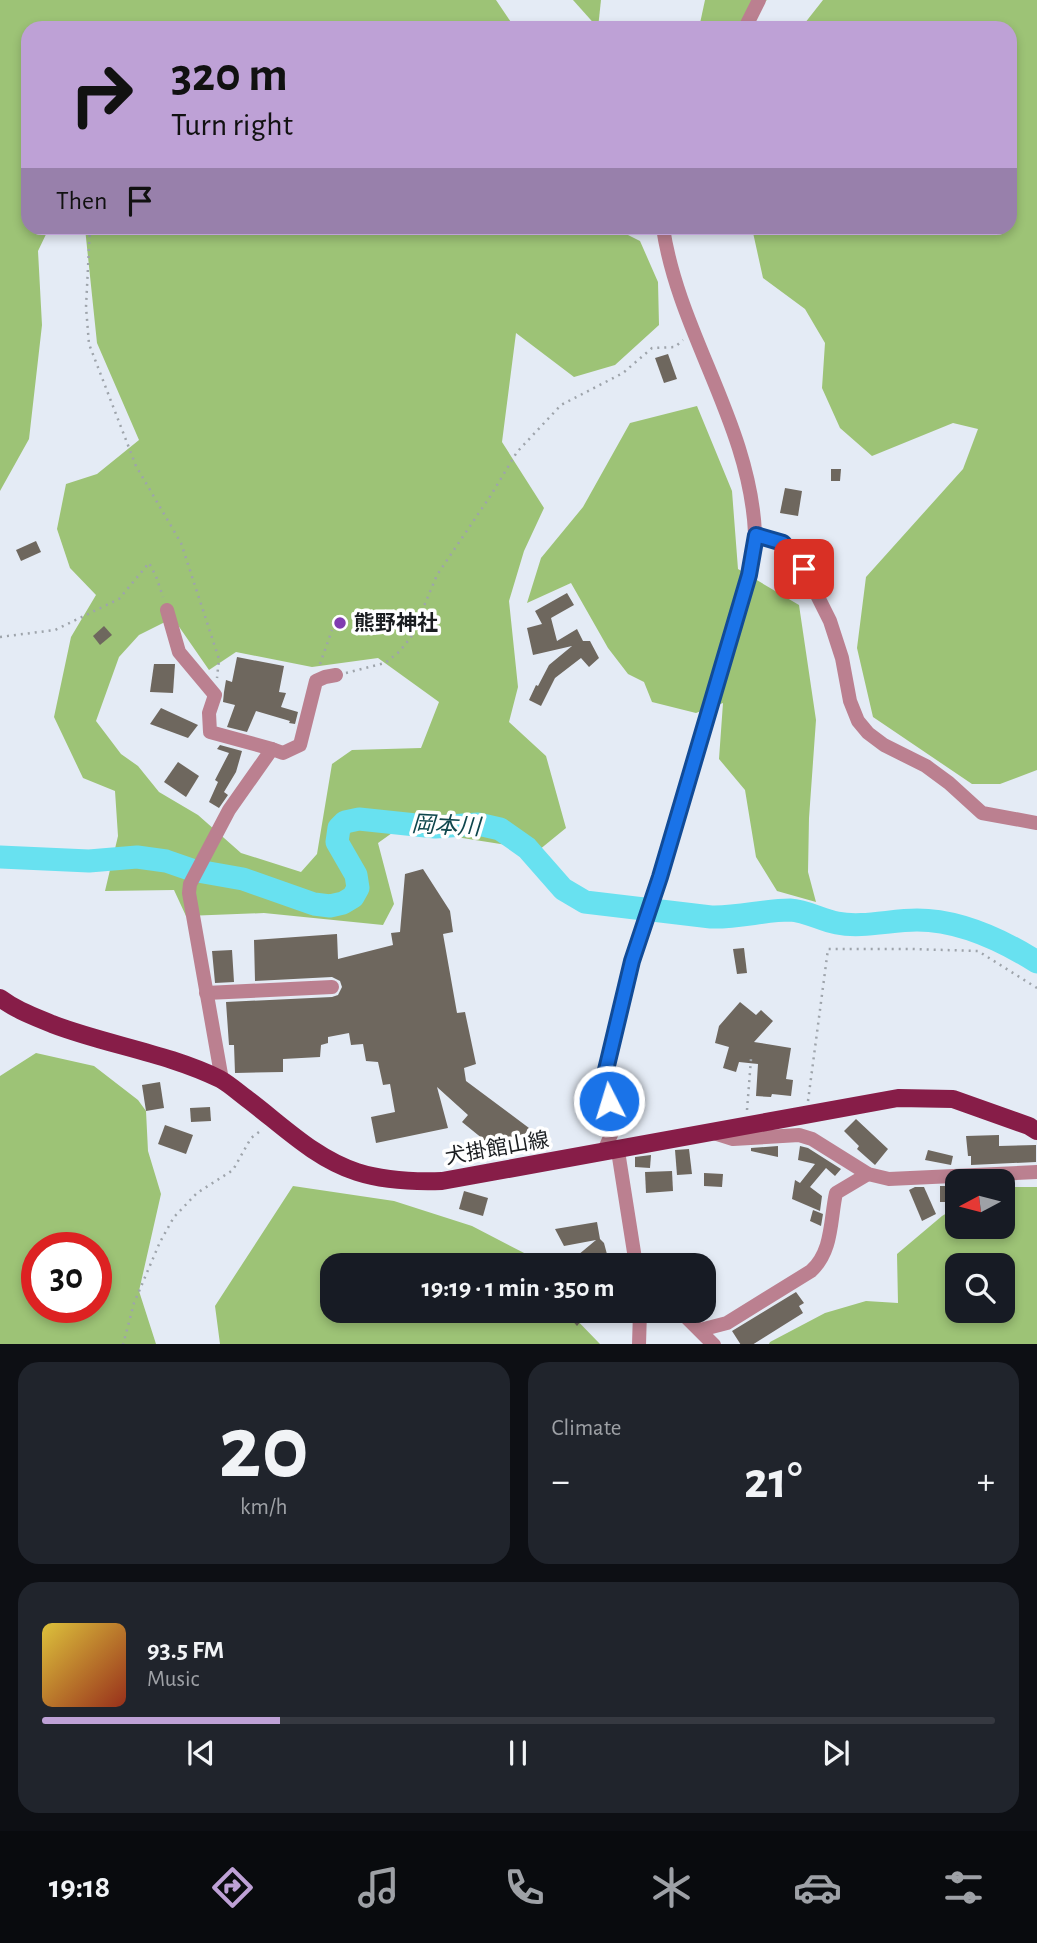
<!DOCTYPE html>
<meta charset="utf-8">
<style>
:root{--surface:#171b24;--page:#20242c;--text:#f1f3f6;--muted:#9ea1a6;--line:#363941;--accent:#bea1d6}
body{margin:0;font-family:"Alegreya Sans","Noto Sans JP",sans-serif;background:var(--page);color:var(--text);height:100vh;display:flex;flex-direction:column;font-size:26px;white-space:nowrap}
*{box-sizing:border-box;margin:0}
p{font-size:23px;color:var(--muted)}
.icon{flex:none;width:38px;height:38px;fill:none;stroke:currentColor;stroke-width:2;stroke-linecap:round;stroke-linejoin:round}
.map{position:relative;height:1344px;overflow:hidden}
.sheet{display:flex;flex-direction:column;gap:18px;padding:18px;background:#0d0f14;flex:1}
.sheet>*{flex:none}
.guide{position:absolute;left:21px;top:21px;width:996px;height:214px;border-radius:21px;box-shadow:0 4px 10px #0003;background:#bea1d6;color:#111;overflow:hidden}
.needle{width:46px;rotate:263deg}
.tools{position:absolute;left:945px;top:1169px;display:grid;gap:14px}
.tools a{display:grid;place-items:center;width:70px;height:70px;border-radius:14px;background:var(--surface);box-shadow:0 4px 10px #0003;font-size:35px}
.speed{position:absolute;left:21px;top:1232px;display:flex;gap:14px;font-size:35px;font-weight:700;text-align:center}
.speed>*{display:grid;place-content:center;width:91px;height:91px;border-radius:50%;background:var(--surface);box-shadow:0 4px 10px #0003;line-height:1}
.speed .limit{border:10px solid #d22;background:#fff;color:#111}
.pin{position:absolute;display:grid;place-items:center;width:60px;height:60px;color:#fff;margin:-30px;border-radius:14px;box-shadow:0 4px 10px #0006}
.me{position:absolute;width:77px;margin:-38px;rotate:355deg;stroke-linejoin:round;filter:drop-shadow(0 0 5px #0008)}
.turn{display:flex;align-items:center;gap:24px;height:147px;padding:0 35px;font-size:32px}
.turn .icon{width:91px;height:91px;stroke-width:2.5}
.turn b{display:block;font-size:49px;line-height:60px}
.then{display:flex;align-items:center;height:66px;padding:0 35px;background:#0003;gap:14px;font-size:26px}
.big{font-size:52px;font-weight:600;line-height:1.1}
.sheet .tile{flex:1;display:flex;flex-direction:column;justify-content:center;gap:10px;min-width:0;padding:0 24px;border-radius:21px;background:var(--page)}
.sheet .dial{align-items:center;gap:0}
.dial b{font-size:91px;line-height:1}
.song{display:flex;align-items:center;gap:21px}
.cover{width:84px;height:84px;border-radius:10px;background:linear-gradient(135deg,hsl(50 70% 55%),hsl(10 70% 35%))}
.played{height:7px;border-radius:4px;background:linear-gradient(90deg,var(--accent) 25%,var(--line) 25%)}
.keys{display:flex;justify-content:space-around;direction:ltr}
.heat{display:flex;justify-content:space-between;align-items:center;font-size:38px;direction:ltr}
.sheet .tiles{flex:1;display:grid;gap:18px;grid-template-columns:1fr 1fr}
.tile:last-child{grid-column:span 2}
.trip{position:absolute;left:320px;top:1253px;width:396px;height:70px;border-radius:21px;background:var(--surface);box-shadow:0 4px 10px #0003;font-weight:600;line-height:70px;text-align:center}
.dock{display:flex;height:112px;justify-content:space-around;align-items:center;background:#090b0e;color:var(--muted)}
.dock .icon{width:49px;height:49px}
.dock .current{color:var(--accent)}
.dock b{font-size:32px;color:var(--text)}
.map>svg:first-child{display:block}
</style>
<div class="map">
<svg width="1037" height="1345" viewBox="0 0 1037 1345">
<rect width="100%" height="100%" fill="#e4ebf5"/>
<g fill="#9dc376" fill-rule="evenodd">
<polygon points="0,0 496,0 515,28 28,28 28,228 49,228 38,251 42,325 29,439 0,491"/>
<polygon points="573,0 601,0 598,28"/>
<polygon points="705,0 767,0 738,28 699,28"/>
<polygon points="823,0 1037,0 1037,770 1000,784 972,784 873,717 857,648 866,577 963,469 978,429 953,423 872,456 840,428 822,388 825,343 805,309 763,278 752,228 1010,228 1010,28 801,28"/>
<path d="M 85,228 L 614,228 L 640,241 L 658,282 L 659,325 L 615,365 L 574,377 L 516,333 L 502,442 L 544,508 L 524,551 L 509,601 L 518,687 L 509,722 L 546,756 L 566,828 L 539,850 L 456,837 L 392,833 L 378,843 L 394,904 L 383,925 L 264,913 L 186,916 L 174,890 L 105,891 L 118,836 L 115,791 L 83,778 L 54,717 L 71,637 L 96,595 L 70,568 L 57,529 L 66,484 L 97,474 L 139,440 L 97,343 ZM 173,618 L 209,670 L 236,652 L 312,667 L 378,658 L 439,702 L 421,748 L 352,750 L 332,764 L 317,854 L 301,872 L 241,853 L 198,815 L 159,792 L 138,766 L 121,754 L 96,721 L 119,657 L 139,635 Z"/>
<polygon points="697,406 732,491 738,569 799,605 816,720 809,818 808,872 816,902 777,891 756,857 745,790 719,759 723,703 696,713 652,702 644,682 628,674 608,648 571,583 527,603 541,558 583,507 630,423"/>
<path d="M 36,1053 L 94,1066 L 138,1100 L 146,1111 L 148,1151 L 161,1194 L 139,1291 L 156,1344 L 0,1345 L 0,1076 ZM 37,1248 L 96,1248 L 96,1307 L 37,1307 Z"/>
<polygon points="293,1186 394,1201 472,1226 528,1255 535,1265 332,1265 332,1311 568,1311 600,1344 220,1344 215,1306"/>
<path d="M 1003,1187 L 1037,1187 L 1037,1344 L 769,1344 L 770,1342 L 825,1313 L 866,1301 L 898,1303 L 897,1254 L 942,1216 L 957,1207 L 957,1227 L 1003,1227 ZM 957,1265 L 1003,1265 L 1003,1311 L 957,1311 Z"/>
</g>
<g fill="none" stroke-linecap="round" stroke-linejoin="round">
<path stroke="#68e1f0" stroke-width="23" d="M 0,857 L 89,861 L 137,857 L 166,861 L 192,870 L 243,879 L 314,904 L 330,906 L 343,903 L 353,897 L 358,888 L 356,875 L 337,842 L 339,828 L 345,822 L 359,819 L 435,827 L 478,824 L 500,829 L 527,848 L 563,889 L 585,902 L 711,917 C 738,918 764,910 790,910 C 807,911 821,920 837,923 C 862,928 891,920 917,920 C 959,920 1002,940 1037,962"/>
</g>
<g fill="#6e675e">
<polygon points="668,354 677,379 664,383 655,358"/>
<polygon points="831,469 841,469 840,481 831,481"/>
<polygon points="785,488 802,491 798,516 780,513"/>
<polygon points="36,541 41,552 21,561 16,550"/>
<polygon points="567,593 574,605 551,618 557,641 577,629 583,641 590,641 599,658 589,667 581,658 555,678 541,706 529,700 536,685 538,686 549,665 572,646 533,655 527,628 542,624 535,611"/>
<polygon points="104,626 112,635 100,645 93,636"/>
<polygon points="237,657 284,666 279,692 286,693 281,707 298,712 295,724 289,723 290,721 256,711 247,732 227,727 235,705 223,702 224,692 226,680 232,682"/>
<polygon points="154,664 175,664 173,693 150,692"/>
<polygon points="161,708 198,725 188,738 150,724"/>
<polygon points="220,745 242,751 236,772 224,792 228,795 219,808 209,802 218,782 215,780 229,753 217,749"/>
<polygon points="178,762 199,776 186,797 164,782"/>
<polygon points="423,869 450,911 453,932 443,934 457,1013 465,1012 476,1064 464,1068 466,1081 529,1128 517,1146 506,1142 499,1152 462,1122 468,1115 437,1087 448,1128 376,1143 371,1117 395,1112 390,1084 383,1085 378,1062 366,1061 363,1044 351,1045 349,1033 328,1037 328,1043 321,1045 320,1057 283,1059 283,1072 235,1073 234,1045 229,1045 226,1002 332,997 338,995 342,987 340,981 332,977 255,981 254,940 337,934 338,959 393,945 391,933 400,932 405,874"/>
<polygon points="744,948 747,973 737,974 733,949"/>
<polygon points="232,950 234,982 215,983 212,951"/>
<polygon points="740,1002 756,1015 761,1010 773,1021 754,1042 791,1048 786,1079 793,1080 791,1096 772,1094 771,1097 756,1096 758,1064 739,1062 736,1072 723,1068 729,1047 715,1043 719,1026"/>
<polygon points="160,1082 164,1108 146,1111 142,1085"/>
<polygon points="210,1107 211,1121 191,1122 190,1108"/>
<polygon points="856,1119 888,1149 875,1165 857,1149 859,1146 844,1131"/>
<polygon points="165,1125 193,1135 186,1154 158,1144"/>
<polygon points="999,1135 999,1146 1036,1145 1036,1162 971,1165 971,1156 968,1156 966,1136"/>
<polygon points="778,1146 778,1157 751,1151 751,1148"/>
<polygon points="800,1146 808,1148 841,1169 835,1176 826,1168 810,1187 822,1196 820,1211 792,1199 795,1180 800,1183 815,1164 798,1160"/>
<polygon points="689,1149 692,1174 677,1175 675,1150"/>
<polygon points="928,1150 953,1156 951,1165 925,1160"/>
<polygon points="651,1155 650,1168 635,1167 635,1157"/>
<polygon points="672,1171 673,1191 646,1193 645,1172"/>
<polygon points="704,1173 723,1174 722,1187 704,1186"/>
<rect x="940" y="1186" width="13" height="16"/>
<polygon points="915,1187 924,1187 936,1214 922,1221 909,1190"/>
<polygon points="464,1191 488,1198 483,1216 459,1209"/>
<polygon points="813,1210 823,1214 821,1226 810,1221"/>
<polygon points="597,1222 600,1239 604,1243 608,1258 587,1265 566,1265 596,1240 564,1246 555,1229"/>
<polygon points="796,1292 804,1303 799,1306 803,1313 752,1345 741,1345 732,1331"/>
<polygon points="564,1311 589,1311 577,1326"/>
</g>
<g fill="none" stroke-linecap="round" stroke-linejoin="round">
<g stroke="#9ea4ab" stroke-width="2.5" stroke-dasharray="2 5" stroke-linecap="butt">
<polyline points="90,228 86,307 89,344 136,466 181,543 219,659 217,678"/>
<polyline points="0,637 55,630 119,599 149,563 156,576 163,597"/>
<polyline points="320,664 332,630"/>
<polyline points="346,673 385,663 399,652 411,637 437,575 491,495 517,452 561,405 623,373 652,348 675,347 683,340"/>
<polyline points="808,1101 828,949 912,949 978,951 1037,988"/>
<polyline points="747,1110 751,1059"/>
<polyline points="123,1345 134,1303 160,1242 174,1217 197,1193 233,1170 251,1138 263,1129"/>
</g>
<g stroke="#bb8090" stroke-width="14">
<polyline points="745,28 759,0"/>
<polyline points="756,535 783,543 804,569 830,621 842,658 850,701 858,721 868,733 884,745 926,766 949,783 982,813 1037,823"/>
<polyline points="167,610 179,652 215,695 209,713 210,732 272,749"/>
<polyline points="206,993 332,987"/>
<polyline points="222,1080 189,893 190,884 229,810 272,749 283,753 300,745 316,681 325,677 336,675"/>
<polyline points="714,1133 733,1139 799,1135 812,1139 868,1174 889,1179 1037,1172"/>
<polyline points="618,1151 636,1265"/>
<path d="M 603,1153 L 614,1128 L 605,1075 L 632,961 L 660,877 L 749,575 C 751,562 756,546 755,533 C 750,424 679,334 663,228"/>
<polyline points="680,1311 714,1345"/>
<path d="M 700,1330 L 727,1323 L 811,1271 C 833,1251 830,1220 836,1193 L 868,1174"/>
<polyline points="639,1345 640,1311"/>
</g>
<path stroke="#871d48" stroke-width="18" d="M 0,998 C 16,1010 33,1016 52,1024 C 107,1045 167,1053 220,1079 C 229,1084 238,1092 246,1098 C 282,1125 314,1158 357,1172 C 385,1181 413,1182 442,1181 L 898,1098 L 953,1099 L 1029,1126 L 1037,1131"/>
</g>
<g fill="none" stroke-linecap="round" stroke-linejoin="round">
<defs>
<polyline id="route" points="609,1101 605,1074 632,961 660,877 749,575 756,535 783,543 804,569"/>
</defs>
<use href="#route" stroke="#114b97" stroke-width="18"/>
<use href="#route" stroke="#1a73e8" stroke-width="12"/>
</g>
<circle fill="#803cb0" stroke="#fff" stroke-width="2.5" cx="340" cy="623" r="7"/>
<g text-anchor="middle" stroke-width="7" stroke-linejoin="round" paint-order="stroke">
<g font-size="21" font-weight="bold" fill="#1b1e21" stroke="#fff" text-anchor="start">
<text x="354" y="630">熊野神社</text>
</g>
<g font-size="21" fill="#1b1e21" stroke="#fff">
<text transform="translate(497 1148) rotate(-10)" y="7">犬掛館山線</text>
</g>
<g font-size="23" font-style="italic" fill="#0f474d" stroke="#fff">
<text transform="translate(446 825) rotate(3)" y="8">岡本川</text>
</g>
</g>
</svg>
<div class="tools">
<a><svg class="needle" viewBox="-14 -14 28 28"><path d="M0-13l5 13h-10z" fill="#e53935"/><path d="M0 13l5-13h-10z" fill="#9ea1a6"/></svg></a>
<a><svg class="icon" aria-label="search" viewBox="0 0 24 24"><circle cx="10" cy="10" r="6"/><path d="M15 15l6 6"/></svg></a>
</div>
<div class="speed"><div class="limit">30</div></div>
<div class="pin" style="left:804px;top:569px;background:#d93025"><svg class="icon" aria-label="arrive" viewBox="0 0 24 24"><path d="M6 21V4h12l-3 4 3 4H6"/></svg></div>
<svg class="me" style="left:609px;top:1101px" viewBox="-20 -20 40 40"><circle r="17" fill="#1a73e8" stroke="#fff" stroke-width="3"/><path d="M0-11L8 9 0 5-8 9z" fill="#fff"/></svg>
<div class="trip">19:19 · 1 min · 350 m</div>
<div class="guide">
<div class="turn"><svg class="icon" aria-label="right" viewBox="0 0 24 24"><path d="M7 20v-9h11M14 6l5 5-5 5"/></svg><div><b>320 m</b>Turn right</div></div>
<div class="then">Then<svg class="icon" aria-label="arrive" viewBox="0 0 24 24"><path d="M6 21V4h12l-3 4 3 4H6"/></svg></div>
</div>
</div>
<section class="sheet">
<div class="tiles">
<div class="tile dial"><b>20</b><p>km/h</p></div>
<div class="tile"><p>Climate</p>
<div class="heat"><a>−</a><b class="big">21°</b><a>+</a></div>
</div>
<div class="tile">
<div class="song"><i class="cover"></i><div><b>93.5 FM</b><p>Music</p></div></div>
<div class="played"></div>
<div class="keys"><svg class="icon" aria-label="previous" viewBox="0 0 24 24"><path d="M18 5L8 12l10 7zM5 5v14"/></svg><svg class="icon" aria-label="pause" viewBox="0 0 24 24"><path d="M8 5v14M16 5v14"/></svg><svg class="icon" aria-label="next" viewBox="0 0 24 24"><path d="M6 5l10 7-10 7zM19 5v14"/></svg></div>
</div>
</div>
</section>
<nav class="dock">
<b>19:18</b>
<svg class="icon current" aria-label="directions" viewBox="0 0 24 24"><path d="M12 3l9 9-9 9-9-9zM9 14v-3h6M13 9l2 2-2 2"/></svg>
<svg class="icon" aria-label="music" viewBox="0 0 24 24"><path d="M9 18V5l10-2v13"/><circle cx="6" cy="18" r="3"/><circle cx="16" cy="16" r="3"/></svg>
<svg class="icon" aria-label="phone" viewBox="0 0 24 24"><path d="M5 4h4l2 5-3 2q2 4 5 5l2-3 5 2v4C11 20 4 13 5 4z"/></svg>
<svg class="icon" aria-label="climate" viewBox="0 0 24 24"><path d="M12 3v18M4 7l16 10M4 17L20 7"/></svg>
<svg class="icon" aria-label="car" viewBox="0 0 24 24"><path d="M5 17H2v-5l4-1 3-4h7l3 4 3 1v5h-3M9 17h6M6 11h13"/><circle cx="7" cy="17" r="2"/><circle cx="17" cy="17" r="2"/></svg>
<svg class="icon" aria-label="filters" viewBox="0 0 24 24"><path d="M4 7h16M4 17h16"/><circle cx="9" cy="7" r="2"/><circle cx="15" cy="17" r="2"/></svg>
</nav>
